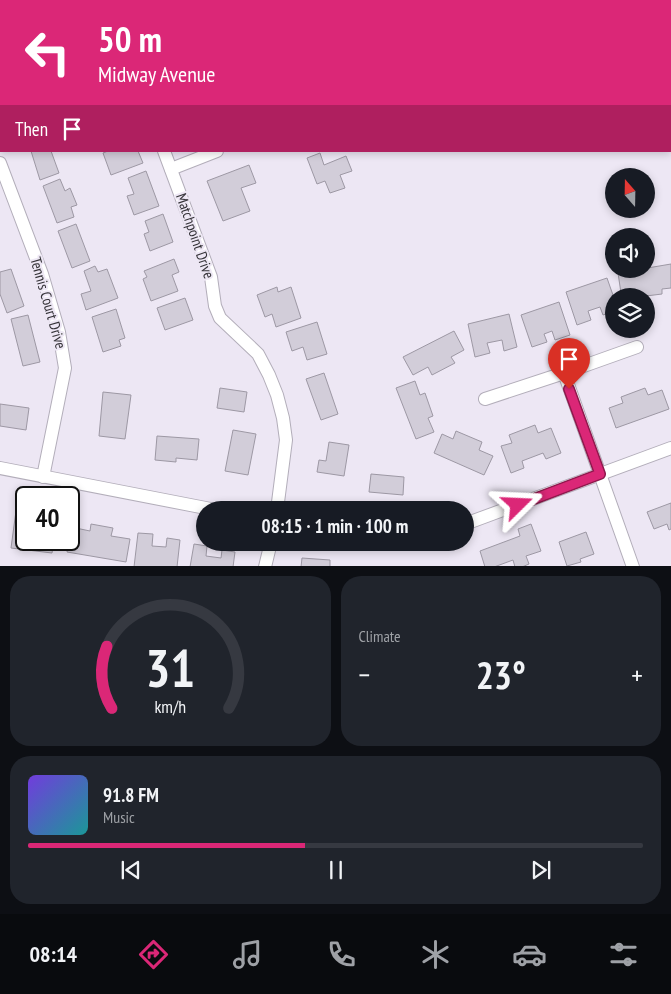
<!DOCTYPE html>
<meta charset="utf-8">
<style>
:root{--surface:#171b24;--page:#20242c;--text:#f1f3f6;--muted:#9ea1a6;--line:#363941;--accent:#db2777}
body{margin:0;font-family:"PT Sans Narrow",sans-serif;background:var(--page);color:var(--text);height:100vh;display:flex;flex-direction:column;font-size:19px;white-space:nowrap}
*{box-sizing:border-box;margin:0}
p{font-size:16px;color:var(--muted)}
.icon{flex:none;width:28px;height:28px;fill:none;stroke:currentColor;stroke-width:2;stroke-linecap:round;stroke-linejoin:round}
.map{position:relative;height:566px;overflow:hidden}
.panel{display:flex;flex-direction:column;gap:10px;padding:10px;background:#0d0f14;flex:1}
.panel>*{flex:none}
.hud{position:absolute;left:0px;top:0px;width:671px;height:152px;box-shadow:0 2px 8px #0003;background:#db2777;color:#fff;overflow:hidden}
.needle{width:32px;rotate:340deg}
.fabs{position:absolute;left:605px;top:168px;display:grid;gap:10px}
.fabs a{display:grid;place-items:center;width:50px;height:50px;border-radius:50%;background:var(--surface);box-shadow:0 2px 8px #0003;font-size:25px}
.speed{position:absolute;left:15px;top:486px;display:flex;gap:10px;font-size:25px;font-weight:700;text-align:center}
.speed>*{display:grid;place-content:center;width:65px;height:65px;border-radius:50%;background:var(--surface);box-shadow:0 2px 8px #0003;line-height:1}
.speed .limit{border:2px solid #111;border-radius:8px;background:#fff;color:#111}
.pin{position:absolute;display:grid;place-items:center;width:42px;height:42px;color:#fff;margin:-51px -21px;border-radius:50% 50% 50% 0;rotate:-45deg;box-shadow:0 0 5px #0007}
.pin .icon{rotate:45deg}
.me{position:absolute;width:55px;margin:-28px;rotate:69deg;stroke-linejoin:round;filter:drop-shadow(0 0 4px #0008)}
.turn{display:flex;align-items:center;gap:18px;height:105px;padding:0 15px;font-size:22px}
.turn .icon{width:65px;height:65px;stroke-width:2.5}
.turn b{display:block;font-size:35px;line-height:42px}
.then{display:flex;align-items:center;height:48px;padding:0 15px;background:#0003;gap:10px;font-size:19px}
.big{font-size:38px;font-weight:800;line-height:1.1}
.panel .card{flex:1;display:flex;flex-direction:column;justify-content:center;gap:8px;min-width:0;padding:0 18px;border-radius:20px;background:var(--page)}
.panel .dial{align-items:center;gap:0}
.dial svg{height:130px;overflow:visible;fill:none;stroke:var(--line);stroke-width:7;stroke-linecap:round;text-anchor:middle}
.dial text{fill:var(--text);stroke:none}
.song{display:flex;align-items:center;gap:15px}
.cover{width:60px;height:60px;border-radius:8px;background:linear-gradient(135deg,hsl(260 70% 55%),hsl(180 70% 35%))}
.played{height:5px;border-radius:2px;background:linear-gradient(90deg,var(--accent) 45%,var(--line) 45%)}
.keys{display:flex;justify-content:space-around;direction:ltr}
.heat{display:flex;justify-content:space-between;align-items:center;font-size:28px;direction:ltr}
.panel .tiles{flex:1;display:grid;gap:10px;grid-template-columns:1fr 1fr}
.card:last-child{grid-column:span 2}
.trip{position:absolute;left:196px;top:501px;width:278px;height:50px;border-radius:25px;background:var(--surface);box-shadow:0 2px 8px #0003;font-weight:800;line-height:50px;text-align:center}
.tab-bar{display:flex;height:80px;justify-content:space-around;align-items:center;background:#090b0e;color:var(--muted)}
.tab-bar .icon{width:35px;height:35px}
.tab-bar .selected{color:var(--accent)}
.tab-bar b{font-size:22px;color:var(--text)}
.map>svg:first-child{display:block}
</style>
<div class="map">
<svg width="671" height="567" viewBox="0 0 671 567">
<rect width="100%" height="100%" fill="#ede7f4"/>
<g fill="#d2cdd9" stroke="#9d98a4">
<polygon points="31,151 51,151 59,173 40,180"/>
<polygon points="108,151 138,151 143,163 111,175 103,153"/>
<polygon points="320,153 324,165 346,156 352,171 340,175 345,188 330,193 325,181 317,184 307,158"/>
<polygon points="249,165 256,183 241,188 250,211 223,221 207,181"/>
<polygon points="146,171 159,206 134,215 127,196 134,194 128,178"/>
<polygon points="60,179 65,191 70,188 77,205 71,207 74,217 57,223 43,186"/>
<polygon points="163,214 173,242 150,251 144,234 149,232 145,221"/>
<polygon points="76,224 90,261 72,268 58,231"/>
<polygon points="174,259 179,272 172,275 178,291 151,301 143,279 147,277 144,271"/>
<polygon points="671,264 671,288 662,289 662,294 646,296 636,296 635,291 621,293 618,273"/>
<polygon points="95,266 98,272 107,269 118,298 86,310 81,294 91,291 84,271"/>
<polygon points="11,269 24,306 7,313 0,294 0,272"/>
<polygon points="607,278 614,298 614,311 603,315 600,307 588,311 591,320 577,325 566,292"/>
<polygon points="277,287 278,292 291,287 301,318 276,327 272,314 265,317 257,295"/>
<polygon points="185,298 193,320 165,330 157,308"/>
<polygon points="559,302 570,335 555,340 552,331 544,334 547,342 532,347 521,315"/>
<polygon points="116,309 125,338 119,340 121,346 103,352 92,317"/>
<polygon points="509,314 517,347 504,351 502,340 487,343 490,353 475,357 468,324"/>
<polygon points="28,315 40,362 23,366 11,319"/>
<polygon points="317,322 327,354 307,360 303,347 292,351 286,332"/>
<polygon points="454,331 464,350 451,357 455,363 432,375 428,367 413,375 403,357"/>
<polygon points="324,373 338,414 321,420 306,379"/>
<polygon points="415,381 420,395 425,393 433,416 428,418 434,432 416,439 396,388"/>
<polygon points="220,388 247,392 244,412 217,408"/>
<polygon points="645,388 648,395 662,390 669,409 616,428 609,408 623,403 621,397"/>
<polygon points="103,392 131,395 125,439 99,436"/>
<polygon points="0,404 29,408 26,430 0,426"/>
<polygon points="535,425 538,433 551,428 561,453 546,459 543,453 522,461 524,468 511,473 501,446 512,443 509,435"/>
<polygon points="233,430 256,434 248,475 225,471"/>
<polygon points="456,431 482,442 479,450 493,456 484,475 434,453 442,434 453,439"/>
<polygon points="157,436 199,439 197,460 176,458 176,462 155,460"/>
<polygon points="329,442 349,445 344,476 317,472 319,460 326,461"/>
<polygon points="371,474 404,477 403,495 369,492"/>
<polygon points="671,503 671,529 669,530 667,524 654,529 647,512"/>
<polygon points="16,511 26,513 26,540 54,540 52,553 11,548"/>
<polygon points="91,524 113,528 111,536 130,539 126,562 67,552 71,527 90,531"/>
<polygon points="531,524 541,551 526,556 529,564 522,567 515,567 513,560 494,567 485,567 480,551 520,536 518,529"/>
<polygon points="586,532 594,554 580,559 581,562 567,566 559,542"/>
<polygon points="138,533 153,534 152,546 166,547 167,538 180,540 177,567 134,567"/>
<polygon points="194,544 207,546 206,556 221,558 222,550 235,552 233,567 190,567"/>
<polygon points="302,558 330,560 330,567 301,567"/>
</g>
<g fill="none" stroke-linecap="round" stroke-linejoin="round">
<defs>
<g id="minor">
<polyline points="108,0 108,1"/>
<polyline points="484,0 485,1"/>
<polyline points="621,1 625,0"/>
<polyline points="164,151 211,277 215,306 220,318 258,354 269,375 277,395 283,418 286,440 277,510"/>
<polyline points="0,163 42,274 59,332 65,368 43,477"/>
<polyline points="171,169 217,151"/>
<polyline points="564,373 633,567"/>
<polyline points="485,399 564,373 637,347"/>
<polyline points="0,468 216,510"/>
<polyline points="465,524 671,448"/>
<polyline points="265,567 271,542"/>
</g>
</defs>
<use href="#minor" stroke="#b3aeba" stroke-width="14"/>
<use href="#minor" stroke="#fff" stroke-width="12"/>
</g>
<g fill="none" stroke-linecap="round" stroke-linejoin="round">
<defs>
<polyline id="route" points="518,505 600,474 569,389"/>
</defs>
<use href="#route" stroke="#8e194d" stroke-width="12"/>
<use href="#route" stroke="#db2777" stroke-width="9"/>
</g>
<g text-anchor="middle" stroke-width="4" stroke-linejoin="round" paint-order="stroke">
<g font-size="15" fill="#353338" stroke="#ede7f4">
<text transform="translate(195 236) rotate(71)" y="5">Matchpoint Drive</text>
<text transform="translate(48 303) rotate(74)" y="5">Tennis Court Drive</text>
</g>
</g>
</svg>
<div class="fabs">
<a><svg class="needle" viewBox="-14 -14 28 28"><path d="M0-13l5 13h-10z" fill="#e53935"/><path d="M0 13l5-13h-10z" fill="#9ea1a6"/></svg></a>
<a><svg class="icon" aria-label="sound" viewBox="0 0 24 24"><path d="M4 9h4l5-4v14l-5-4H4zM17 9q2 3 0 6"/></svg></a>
<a><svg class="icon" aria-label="layers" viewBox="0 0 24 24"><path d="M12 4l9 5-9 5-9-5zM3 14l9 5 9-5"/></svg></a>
</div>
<div class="speed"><div class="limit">40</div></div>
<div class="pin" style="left:569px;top:389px;background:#d93025"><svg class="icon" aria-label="arrive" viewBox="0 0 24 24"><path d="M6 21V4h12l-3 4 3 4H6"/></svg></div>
<svg class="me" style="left:518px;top:505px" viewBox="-20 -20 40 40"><path d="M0-17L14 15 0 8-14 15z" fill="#db2777" stroke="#fff" stroke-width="4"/></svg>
<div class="trip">08:15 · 1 min · 100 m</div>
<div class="hud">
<div class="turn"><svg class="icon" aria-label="left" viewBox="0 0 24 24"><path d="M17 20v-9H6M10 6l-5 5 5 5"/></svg><div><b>50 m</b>Midway Avenue</div></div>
<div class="then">Then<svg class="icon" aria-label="arrive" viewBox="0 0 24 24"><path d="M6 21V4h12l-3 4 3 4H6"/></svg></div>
</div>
</div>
<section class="panel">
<div class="tiles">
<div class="card dial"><svg viewBox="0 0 100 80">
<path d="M14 69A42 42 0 1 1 86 69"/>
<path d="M14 69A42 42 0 0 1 11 31" stroke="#db2777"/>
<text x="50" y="56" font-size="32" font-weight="700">31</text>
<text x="50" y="72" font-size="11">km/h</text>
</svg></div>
<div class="card"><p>Climate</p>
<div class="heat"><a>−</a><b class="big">23°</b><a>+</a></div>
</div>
<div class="card">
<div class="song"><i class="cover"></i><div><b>91.8 FM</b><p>Music</p></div></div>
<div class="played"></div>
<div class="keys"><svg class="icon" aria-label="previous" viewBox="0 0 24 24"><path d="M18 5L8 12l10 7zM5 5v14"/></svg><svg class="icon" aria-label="pause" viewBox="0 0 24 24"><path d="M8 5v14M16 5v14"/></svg><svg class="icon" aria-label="next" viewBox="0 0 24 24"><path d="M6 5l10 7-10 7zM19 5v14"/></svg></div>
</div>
</div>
</section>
<nav class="tab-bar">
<b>08:14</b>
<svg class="icon selected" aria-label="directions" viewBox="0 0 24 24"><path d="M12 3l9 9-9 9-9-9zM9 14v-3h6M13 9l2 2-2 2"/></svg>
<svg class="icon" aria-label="music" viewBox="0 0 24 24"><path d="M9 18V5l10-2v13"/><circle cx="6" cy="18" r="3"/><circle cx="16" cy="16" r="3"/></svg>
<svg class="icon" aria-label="phone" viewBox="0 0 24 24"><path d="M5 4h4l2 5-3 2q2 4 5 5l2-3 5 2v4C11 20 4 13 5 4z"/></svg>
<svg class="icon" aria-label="climate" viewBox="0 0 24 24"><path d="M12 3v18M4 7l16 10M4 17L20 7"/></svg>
<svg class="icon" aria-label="car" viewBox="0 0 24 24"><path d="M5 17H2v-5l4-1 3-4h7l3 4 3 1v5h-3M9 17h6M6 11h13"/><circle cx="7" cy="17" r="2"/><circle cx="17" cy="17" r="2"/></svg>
<svg class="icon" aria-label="filters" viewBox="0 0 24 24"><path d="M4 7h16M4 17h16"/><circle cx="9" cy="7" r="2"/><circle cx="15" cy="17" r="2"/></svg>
</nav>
